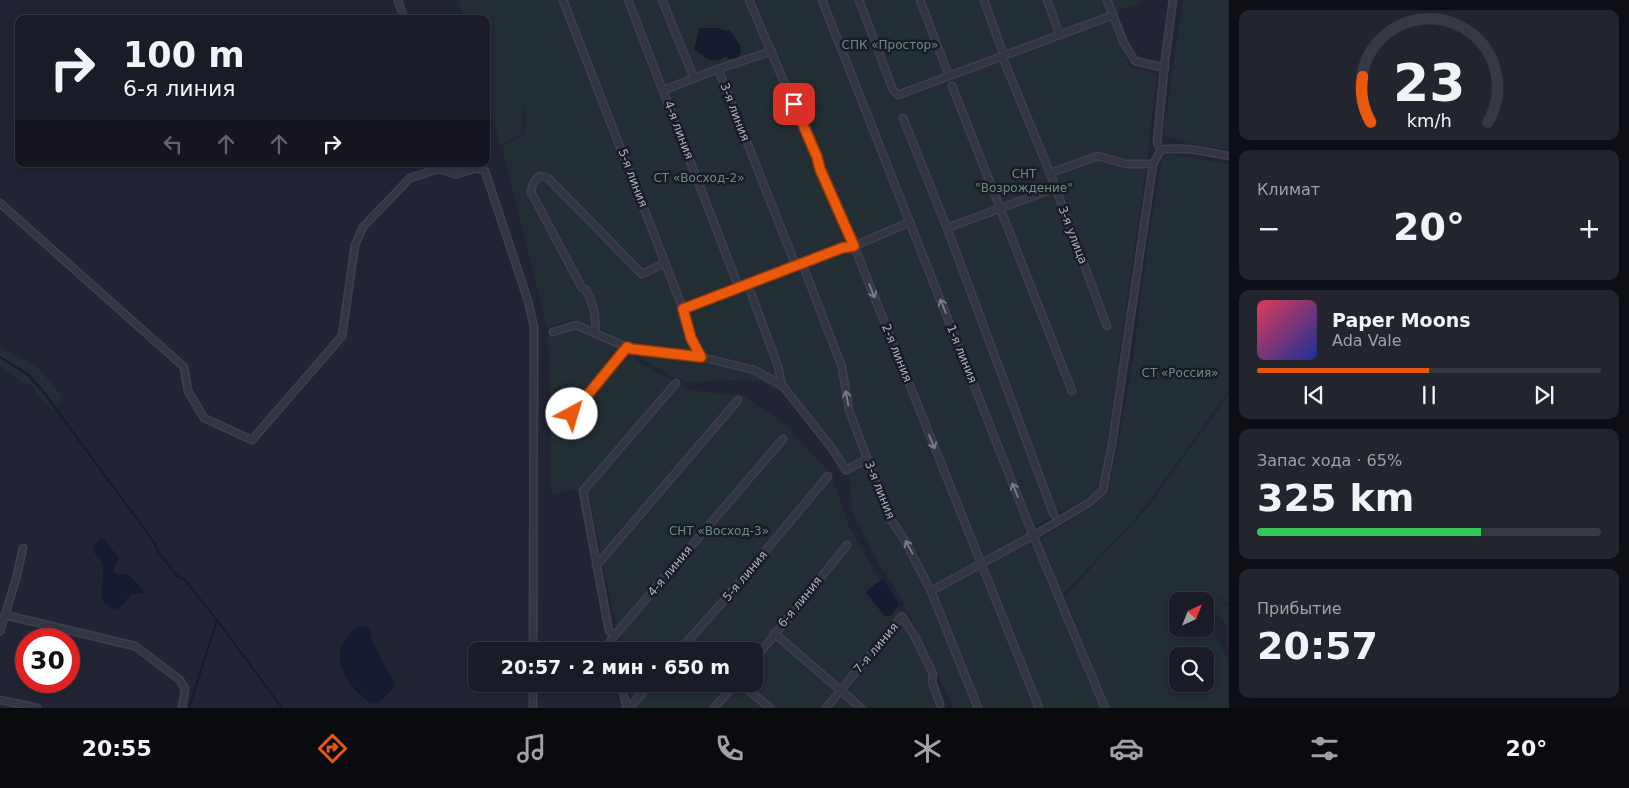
<!DOCTYPE html>
<html lang="ru">
<meta charset="utf-8">
<style>
:root{--surface:#191b26;--page:#22242e;--text:#f1f3f6;--muted:#9fa1a7;--line:#373943;--accent:#ea580c}
body{margin:0;font-family:"DejaVu Sans",sans-serif;background:var(--page);color:var(--text);height:100vh;display:flex;flex-direction:column;font-size:19px;white-space:nowrap}
*{box-sizing:border-box;margin:0}
p{font-size:16px;color:var(--muted)}
.icon{flex:none;width:28px;height:28px;fill:none;stroke:currentColor;stroke-width:2;stroke-linecap:round;stroke-linejoin:round}
.map{position:relative;flex:1;overflow:hidden}
.side{display:flex;flex-direction:column;gap:10px;padding:10px;background:#0e0f15;width:400px}
.side>*{flex:none}
.guide{position:absolute;left:15px;top:15px;width:475px;height:152px;border-radius:10px;box-shadow:0 2px 8px #0003,0 0 0 1px var(--line);background:#191b26;color:var(--text);overflow:hidden}
.needle{width:32px;rotate:43deg}
.tools{position:absolute;left:1169px;top:592px;display:grid;gap:10px}
.tools a{display:grid;place-items:center;width:45px;height:45px;border-radius:10px;background:var(--surface);box-shadow:0 2px 8px #0003,0 0 0 1px var(--line);font-size:25px}
.speed{position:absolute;left:15px;top:628px;display:flex;gap:10px;font-size:25px;font-weight:700;text-align:center}
.speed>*{display:grid;place-content:center;width:65px;height:65px;border-radius:50%;background:var(--surface);box-shadow:0 2px 8px #0003,0 0 0 1px var(--line);line-height:1}
.speed .limit{border:8px solid #d22;background:#fff;color:#111}
.pin{position:absolute;display:grid;place-items:center;width:42px;height:42px;color:#fff;margin:-21px;border-radius:10px;box-shadow:0 2px 8px #0006}
.me{position:absolute;width:55px;margin:-28px;rotate:39deg;stroke-linejoin:round;filter:drop-shadow(0 0 4px #0008)}
.turn{display:flex;align-items:center;gap:18px;height:105px;padding:0 25px;font-size:22px}
.turn .icon{width:65px;height:65px;stroke-width:2.5}
.turn b{display:block;font-size:35px;line-height:42px}
.lanes{display:flex;align-items:center;height:48px;padding:0 25px;background:#0003;justify-content:center;gap:25px;direction:ltr}
.lanes .off{opacity:.35}
.big{font-size:38px;font-weight:800;line-height:1.1}
.side .widget{flex:1;display:flex;flex-direction:column;justify-content:center;gap:8px;min-width:0;padding:0 18px;border-radius:10px;background:var(--page)}
.side .dial{align-items:center;gap:0}
.dial svg{height:130px;overflow:visible;fill:none;stroke:var(--line);stroke-width:7;stroke-linecap:round;text-anchor:middle}
.dial text{fill:var(--text);stroke:none}
.song{display:flex;align-items:center;gap:15px}
.cover{width:60px;height:60px;border-radius:8px;background:linear-gradient(135deg,hsl(350 70% 55%),hsl(230 70% 35%))}
.played{height:5px;border-radius:2px;background:linear-gradient(90deg,var(--accent) 50%,var(--line) 50%)}
.keys{display:flex;justify-content:space-around;direction:ltr}
.heat{display:flex;justify-content:space-between;align-items:center;font-size:28px;direction:ltr}
.charge{height:8px;border-radius:4px;background:linear-gradient(90deg,#34c759 65%,var(--line) 0)}
.trip{position:absolute;left:468px;top:642px;width:295px;height:50px;border-radius:10px;background:var(--surface);box-shadow:0 2px 8px #0003,0 0 0 1px var(--line);font-weight:800;line-height:50px;text-align:center}
.tab-bar{display:flex;height:80px;justify-content:space-around;align-items:center;background:#0a0b0f;color:var(--muted)}
.tab-bar .icon{width:35px;height:35px}
.tab-bar .selected{color:var(--accent)}
.tab-bar b{font-size:22px;color:var(--text)}
main{display:flex;flex:1;min-height:0}
.map>svg:first-child{display:block}
</style>
<main>
<div class="map">
<svg width="1229" height="708" viewBox="0 0 1229 708">
<rect width="100%" height="100%" fill="#212433"/>
<g fill="#232d34" fill-rule="evenodd">
<polygon points="458,0 819,0 1102,708 954,708 899,594 880,566 852,511 850,479 783,393 759,381 734,380 691,382 675,378 641,358 636,345 574,319 547,327 502,147 525,135 526,106 524,107 521,135 500,145 486,98 486,19 463,19"/>
<polygon points="824,0 1143,0 1143,2 890,94 893,102 1110,20 1130,68 1157,73 1146,168 1103,471 1099,490 1034,527"/>
<polygon points="1183,0 1229,0 1229,150 1187,143 1163,135"/>
<polygon points="1170,154 1229,164 1229,390 1155,493 1134,519 1061,596 1038,541 1093,506 1105,494 1113,469 1131,375 1148,242 1162,160"/>
<polygon points="577,322 632,346 635,360 691,390 744,396 785,424 831,474 850,528 905,624 947,708 634,708 629,684 754,684 754,651 622,651 587,488 551,494 548,330"/>
<polygon points="0,348 34,364 60,393 61,404 53,410 43,402 32,386 20,381 0,366"/>
<path d="M 1229,395 L 1229,604 L 1220,595 L 1219,595 L 1226,606 L 1229,607 L 1229,627 L 1217,615 L 1205,613 L 1205,601 L 1178,601 L 1178,629 L 1205,629 L 1205,615 L 1229,662 L 1229,708 L 1108,708 L 1065,596 L 1132,525 L 1148,507 ZM 1178,656 L 1205,656 L 1205,684 L 1178,684 Z"/>
</g>
<g fill="#161a2f">
<path d="M 703,28 L 719,28 L 725,31 L 729,30 C 734,35 735,40 740,44 L 741,53 L 736,59 L 729,59 L 726,57 C 710,65 707,58 694,49 L 699,29 Z"/>
<path d="M 100,539 L 105,540 L 119,558 L 114,568 L 114,572 L 120,575 L 127,574 L 136,582 L 145,593 L 132,594 L 118,609 C 89,606 110,576 101,560 C 99,557 95,554 93,551 L 95,544 Z"/>
<polygon points="884,580 899,604 892,615 885,617 866,592 876,583"/>
<path d="M 358,626 L 365,626 L 369,629 L 373,644 L 396,685 L 380,702 L 372,704 C 344,685 324,651 358,626 Z"/>
</g>
<g fill="none" stroke-linecap="round" stroke-linejoin="round">
<g stroke="#161a2f" stroke-width="2">
<polyline points="0,357 27,374 42,390 154,542 158,551 177,576 185,580 217,620 282,708"/>
<polyline points="189,708 217,620"/>
</g>
<defs>
<g id="minor">
<polyline points="398,0 404,19"/>
<polyline points="563,0 683,309 691,338 701,357"/>
<polyline points="628,0 739,288"/>
<polyline points="662,0 694,78"/>
<polyline points="749,0 854,246 1039,708"/>
<polyline points="822,0 1033,535 1105,708"/>
<polyline points="859,0 893,90 898,95 1113,15"/>
<polyline points="920,0 949,76"/>
<polyline points="984,0 1004,56"/>
<polyline points="1047,0 1060,35"/>
<polyline points="1107,0 1124,43 1135,61 1165,68"/>
<polyline points="1004,61 1050,173 1107,326"/>
<polyline points="718,69 796,266"/>
<polyline points="952,86 1072,391"/>
<polyline points="664,90 718,69 772,51"/>
<polyline points="903,118 947,228 1054,515"/>
<polyline points="1161,150 1157,142 1165,60 1173,0"/>
<polyline points="452,164 456,174"/>
<polyline points="1050,173 1098,156 1126,164 1153,164"/>
<polyline points="0,203 184,367 188,391 204,418 252,440 342,336 355,245 363,227 410,178 438,169 456,174 478,168 485,171 528,301 534,327 533,651"/>
<polyline points="947,228 1055,188"/>
<polyline points="802,263 842,367 849,410 889,517 904,539 931,591 978,708"/>
<polyline points="748,285 778,366 782,385 831,447 846,470 867,459"/>
<polyline points="683,309 842,248 854,246 910,222"/>
<polyline points="553,332 576,325 627,347 572,414"/>
<path d="M 595,332 C 597,317 593,303 586,290 L 582,288 L 531,192 C 532,184 534,180 540,176 L 548,178 L 642,274 L 665,263"/>
<polyline points="627,347 632,349 701,357 754,370 782,385"/>
<polyline points="596,566 738,400"/>
<path d="M 931,591 L 1043,530 L 1090,502 L 1103,490 L 1112,444 L 1153,164 L 1161,150 C 1184,146 1207,152 1229,156"/>
<polyline points="5,615 135,646 180,680 185,689 182,708"/>
<polyline points="0,631 16,579 23,548"/>
<polyline points="774,633 861,708"/>
<polyline points="615,635 783,439"/>
<polyline points="611,651 610,641 615,635 609,631 583,491 676,383"/>
<polyline points="679,651 727,597 828,476"/>
<polyline points="754,660 847,545"/>
<polyline points="621,684 627,708"/>
<polyline points="741,684 770,708"/>
<polyline points="0,700 37,708"/>
<polyline points="533,708 533,684"/>
<polyline points="629,708 650,684"/>
<polyline points="714,708 735,684"/>
<polyline points="826,708 902,616 915,637 933,674 932,682 940,704"/>
</g>
</defs>
<use href="#minor" stroke="#3d404d" stroke-width="9"/>
<use href="#minor" stroke="#343644" stroke-width="6"/>
</g>
<defs><path id="oneway-shaft" d="M-6 0H5M1.5-3L5.5 0L1.5 3" fill="none" stroke-width="1.6" stroke-linecap="round" stroke-linejoin="round" transform="scale(1.25)"/></defs>
<g stroke="#777989">
<use href="#oneway-shaft" transform="translate(872 291) rotate(68)"/>
<use href="#oneway-shaft" transform="translate(943 306) rotate(-112)"/>
<use href="#oneway-shaft" transform="translate(847 398) rotate(-100)"/>
<use href="#oneway-shaft" transform="translate(932 442) rotate(68)"/>
<use href="#oneway-shaft" transform="translate(1015 490) rotate(-112)"/>
<use href="#oneway-shaft" transform="translate(909 547) rotate(-118)"/>
</g>
<g fill="none" stroke-linecap="round" stroke-linejoin="round">
<defs>
<polyline id="route" points="572,414 627,347 632,349 701,357 691,338 683,309 842,248 854,246 820,169 817,157 794,104"/>
</defs>
<use href="#route" stroke="#983908" stroke-width="12"/>
<use href="#route" stroke="#ea580c" stroke-width="9"/>
</g>
<g text-anchor="middle" stroke-width="5" stroke-linejoin="round" paint-order="stroke">
<g font-size="12" fill="#688e7b" stroke="#191c28">
<text x="890" y="49">СПК «Простор»</text>
<text x="1024" y="178">СНТ<tspan x="1024" dy="14">"Возрождение"</tspan></text>
<text x="699" y="182">СТ «Восход-2»</text>
<text x="1180" y="377">СТ «Россия»</text>
<text x="719" y="535">СНТ «Восход-3»</text>
</g>
<g font-size="12" fill="#aeb0c1" stroke="#191c28">
<text transform="translate(735 112) rotate(69)" y="4">3-я линия</text>
<text transform="translate(679 130) rotate(69)" y="4">4-я линия</text>
<text transform="translate(633 178) rotate(69)" y="4">5-я линия</text>
<text transform="translate(1073 235) rotate(69)" y="4">3-я улица</text>
<text transform="translate(897 353) rotate(68)" y="4">2-я линия</text>
<text transform="translate(962 354) rotate(68)" y="4">1-я линия</text>
<text transform="translate(880 490) rotate(68)" y="4">3-я линия</text>
<text transform="translate(670 571) rotate(-50)" y="4">4-я линия</text>
<text transform="translate(745 576) rotate(-50)" y="4">5-я линия</text>
<text transform="translate(800 602) rotate(-51)" y="4">6-я линия</text>
<text transform="translate(876 648) rotate(-50)" y="4">7-я линия</text>
</g>
</g>
</svg>
<div class="tools">
<a><svg class="needle" viewBox="-14 -14 28 28"><path d="M0-13l5 13h-10z" fill="#e53935"/><path d="M0 13l5-13h-10z" fill="#9fa1a7"/></svg></a>
<a><svg class="icon" aria-label="search" viewBox="0 0 24 24"><circle cx="10" cy="10" r="6"/><path d="M15 15l6 6"/></svg></a>
</div>
<div class="speed"><div class="limit">30</div></div>
<div class="pin" style="left:794px;top:104px;background:#d93025"><svg class="icon" aria-label="arrive" viewBox="0 0 24 24"><path d="M6 21V4h12l-3 4 3 4H6"/></svg></div>
<svg class="me" style="left:572px;top:414px" viewBox="-20 -20 40 40"><circle r="19" fill="#fff"/><path d="M0-13L10 11 0 6-10 11z" fill="#ea580c"/></svg>
<div class="trip">20:57 · 2 мин · 650 m</div>
<div class="guide">
<div class="turn"><svg class="icon" aria-label="right" viewBox="0 0 24 24"><path d="M7 20v-9h11M14 6l5 5-5 5"/></svg><div><b>100 m</b>6-я линия</div></div>
<div class="lanes"><svg class="icon off" aria-label="left" viewBox="0 0 24 24"><path d="M17 20v-9H6M10 6l-5 5 5 5"/></svg><svg class="icon off" aria-label="ahead" viewBox="0 0 24 24"><path d="M12 20V5M6 11l6-6 6 6"/></svg><svg class="icon off" aria-label="ahead" viewBox="0 0 24 24"><path d="M12 20V5M6 11l6-6 6 6"/></svg><svg class="icon" aria-label="right" viewBox="0 0 24 24"><path d="M7 20v-9h11M14 6l5 5-5 5"/></svg></div>
</div>
</div>
<section class="side">
<div class="widget dial"><svg viewBox="0 0 100 80">
<path d="M14 69A42 42 0 1 1 86 69"/>
<path d="M14 69A42 42 0 0 1 9 41" stroke="#ea580c"/>
<text x="50" y="56" font-size="32" font-weight="700">23</text>
<text x="50" y="72" font-size="11">km/h</text>
</svg></div>
<div class="widget"><p>Климат</p>
<div class="heat"><a>−</a><b class="big">20°</b><a>+</a></div>
</div>
<div class="widget">
<div class="song"><i class="cover"></i><div><b>Paper Moons</b><p>Ada Vale</p></div></div>
<div class="played"></div>
<div class="keys"><svg class="icon" aria-label="previous" viewBox="0 0 24 24"><path d="M18 5L8 12l10 7zM5 5v14"/></svg><svg class="icon" aria-label="pause" viewBox="0 0 24 24"><path d="M8 5v14M16 5v14"/></svg><svg class="icon" aria-label="next" viewBox="0 0 24 24"><path d="M6 5l10 7-10 7zM19 5v14"/></svg></div>
</div>
<div class="widget"><p>Запас хода · 65%</p><b class="big">325 km</b><div class="charge"></div></div>
<div class="widget"><p>Прибытие</p><b class="big">20:57</b></div>
</section>
</main>
<nav class="tab-bar">
<b>20:55</b>
<svg class="icon selected" aria-label="directions" viewBox="0 0 24 24"><path d="M12 3l9 9-9 9-9-9zM9 14v-3h6M13 9l2 2-2 2"/></svg>
<svg class="icon" aria-label="music" viewBox="0 0 24 24"><path d="M9 18V5l10-2v13"/><circle cx="6" cy="18" r="3"/><circle cx="16" cy="16" r="3"/></svg>
<svg class="icon" aria-label="phone" viewBox="0 0 24 24"><path d="M5 4h4l2 5-3 2q2 4 5 5l2-3 5 2v4C11 20 4 13 5 4z"/></svg>
<svg class="icon" aria-label="climate" viewBox="0 0 24 24"><path d="M12 3v18M4 7l16 10M4 17L20 7"/></svg>
<svg class="icon" aria-label="car" viewBox="0 0 24 24"><path d="M5 17H2v-5l4-1 3-4h7l3 4 3 1v5h-3M9 17h6M6 11h13"/><circle cx="7" cy="17" r="2"/><circle cx="17" cy="17" r="2"/></svg>
<svg class="icon" aria-label="filters" viewBox="0 0 24 24"><path d="M4 7h16M4 17h16"/><circle cx="9" cy="7" r="2"/><circle cx="15" cy="17" r="2"/></svg>
<b>20°</b>
</nav>
